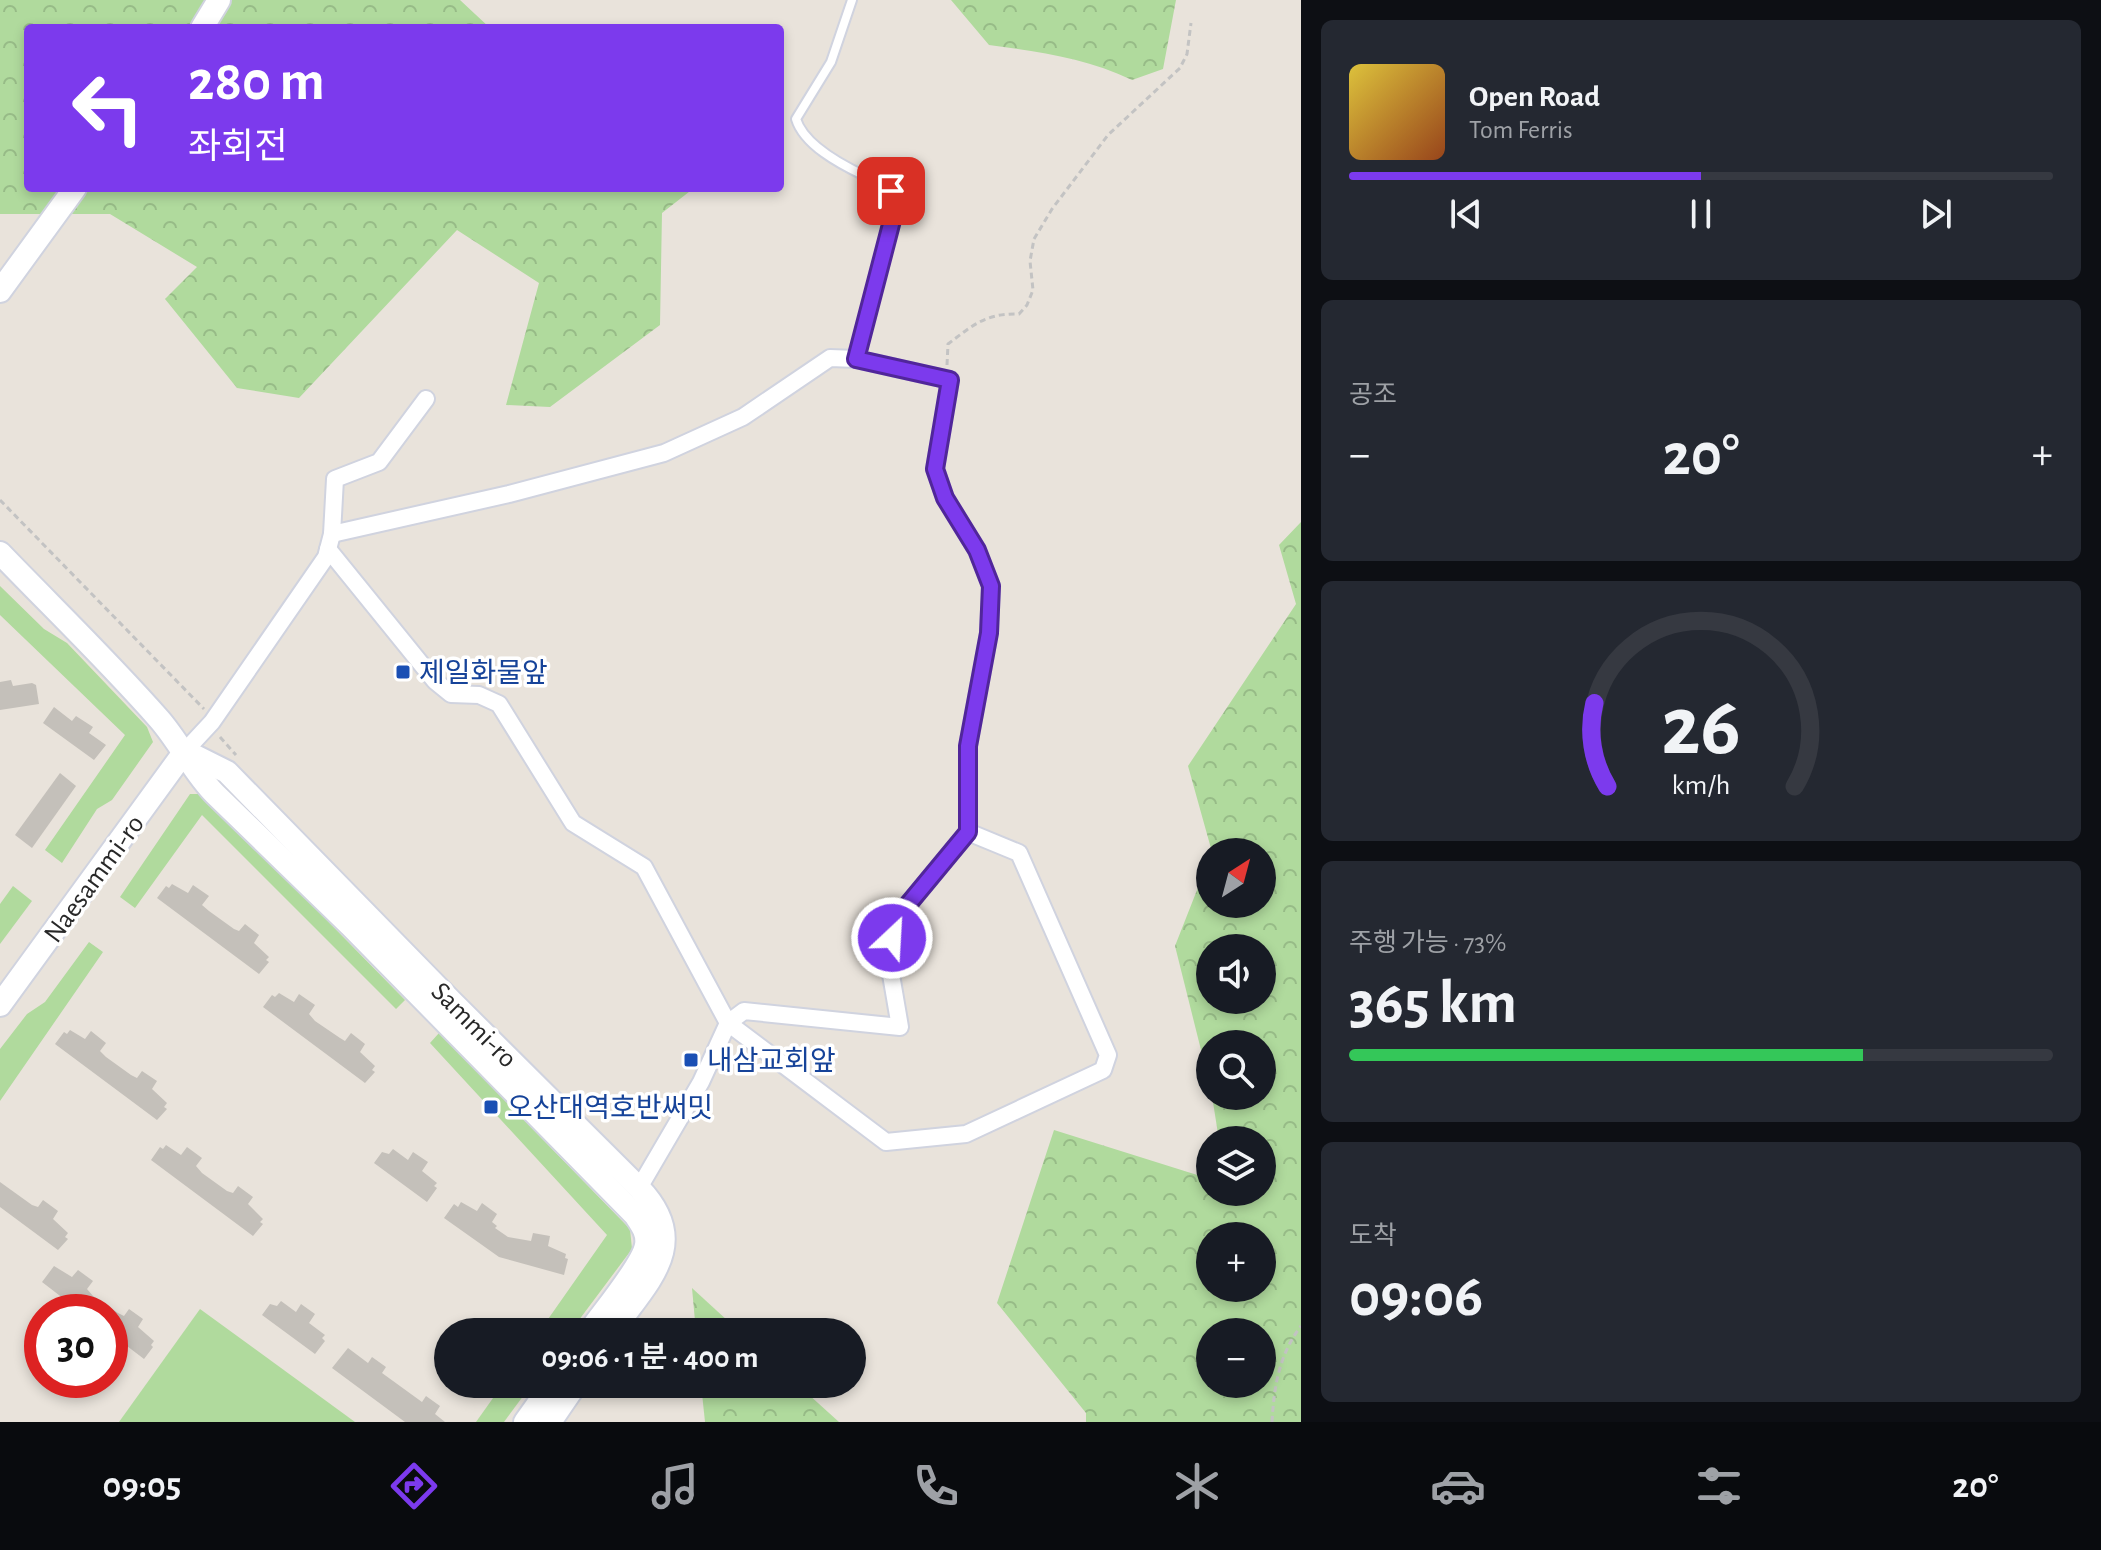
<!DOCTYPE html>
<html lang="ko">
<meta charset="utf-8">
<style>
:root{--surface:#171b24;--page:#242831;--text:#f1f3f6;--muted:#9ea1a6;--line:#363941;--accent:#7c3aed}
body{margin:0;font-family:"Alegreya Sans","Noto Sans KR",sans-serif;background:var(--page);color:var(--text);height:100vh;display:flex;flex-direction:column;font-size:30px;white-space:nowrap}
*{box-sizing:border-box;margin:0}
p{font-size:26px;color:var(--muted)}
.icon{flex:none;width:44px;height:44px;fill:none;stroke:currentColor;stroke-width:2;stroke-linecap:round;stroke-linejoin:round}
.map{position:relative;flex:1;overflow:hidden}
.drawer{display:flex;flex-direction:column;gap:20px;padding:20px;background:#0d0f14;width:800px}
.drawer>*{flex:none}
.top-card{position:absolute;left:24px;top:24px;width:760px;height:168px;border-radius:8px;box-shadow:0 4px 12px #0003;background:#7c3aed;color:#fff;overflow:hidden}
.needle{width:52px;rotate:36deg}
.controls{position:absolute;left:1196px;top:838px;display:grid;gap:16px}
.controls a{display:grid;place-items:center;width:80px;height:80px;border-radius:50%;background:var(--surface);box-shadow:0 4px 12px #0003;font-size:40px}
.speed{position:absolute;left:24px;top:1294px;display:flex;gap:16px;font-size:40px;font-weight:700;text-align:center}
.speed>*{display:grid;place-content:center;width:104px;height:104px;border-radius:50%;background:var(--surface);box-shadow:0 4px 12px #0003;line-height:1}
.speed .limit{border:12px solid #d22;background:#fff;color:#111}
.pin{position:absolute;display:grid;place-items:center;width:68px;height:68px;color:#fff;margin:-34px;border-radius:16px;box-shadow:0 4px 12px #0006}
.me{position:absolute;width:88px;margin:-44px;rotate:25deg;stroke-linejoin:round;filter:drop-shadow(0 0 6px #0008)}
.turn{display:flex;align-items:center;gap:28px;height:168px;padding:0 32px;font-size:36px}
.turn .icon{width:104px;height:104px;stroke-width:2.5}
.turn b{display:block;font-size:56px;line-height:68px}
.big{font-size:60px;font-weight:600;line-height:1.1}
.drawer .widget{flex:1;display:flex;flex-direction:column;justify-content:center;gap:12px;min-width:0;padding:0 28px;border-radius:12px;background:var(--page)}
.drawer .dial{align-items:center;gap:0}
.dial svg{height:208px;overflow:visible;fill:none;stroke:var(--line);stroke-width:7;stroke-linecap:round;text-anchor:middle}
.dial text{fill:var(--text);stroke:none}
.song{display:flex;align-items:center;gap:24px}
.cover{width:96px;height:96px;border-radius:12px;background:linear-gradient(135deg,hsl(50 70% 55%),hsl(20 70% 35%))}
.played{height:8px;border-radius:4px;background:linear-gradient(90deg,var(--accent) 50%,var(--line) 50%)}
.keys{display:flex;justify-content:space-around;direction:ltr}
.heat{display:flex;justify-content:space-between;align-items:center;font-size:44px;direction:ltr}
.charge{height:12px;border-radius:6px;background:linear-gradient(90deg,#34c759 73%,var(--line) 0)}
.trip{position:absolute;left:434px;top:1318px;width:432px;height:80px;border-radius:40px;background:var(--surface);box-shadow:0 4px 12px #0003;font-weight:600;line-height:80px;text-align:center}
.dock{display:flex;height:128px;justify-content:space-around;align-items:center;background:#090b0e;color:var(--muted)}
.dock .icon{width:56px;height:56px}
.dock .active{color:var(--accent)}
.dock b{font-size:36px;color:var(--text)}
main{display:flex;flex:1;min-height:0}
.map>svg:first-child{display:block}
</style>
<main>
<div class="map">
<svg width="1301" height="1422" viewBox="0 0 1301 1422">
<defs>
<pattern id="forest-crowns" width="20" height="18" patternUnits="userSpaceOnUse" patternTransform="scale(2)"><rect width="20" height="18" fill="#b0da9d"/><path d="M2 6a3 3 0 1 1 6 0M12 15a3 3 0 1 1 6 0" fill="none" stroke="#97bb87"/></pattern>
</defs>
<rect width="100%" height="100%" fill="#e9e3db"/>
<g fill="#b0da9d">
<polygon points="0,586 44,629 67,643 147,727 153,742 112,800 97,809 62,863 45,850 125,735 0,615"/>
<polygon points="190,794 203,794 405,1000 396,1009 202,815 135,908 120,897"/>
<polygon points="13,886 32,901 0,944 0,904"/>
<polygon points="89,942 103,952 0,1101 0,1049 27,1014 45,1002"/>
<polygon points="439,1033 630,1229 632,1249 570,1332 539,1332 607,1235 430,1043"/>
<polygon points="200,1309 355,1422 119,1422"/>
<polygon points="503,1384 532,1384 504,1422 476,1422"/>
</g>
<g fill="url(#forest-crowns)" fill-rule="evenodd">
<polygon points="0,0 460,0 490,28 28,28 28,188 694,188 662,213 660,325 550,407 506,405 539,283 457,230 299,398 237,388 165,299 197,267 110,214 0,214"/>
<path d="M 951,0 L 1176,0 L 1163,69 L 1132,80 C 1086,58 1039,52 989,45 Z"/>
<path d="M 1301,522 L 1301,1422 L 1086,1422 L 1086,1413 L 997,1303 L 1054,1130 L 1210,1179 L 1210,1192 L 1262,1192 L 1262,1140 L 1219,1140 L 1212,1096 L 1262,1096 L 1262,1044 L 1210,1044 L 1210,1086 L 1175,946 L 1210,857 L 1210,904 L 1262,904 L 1262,852 L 1212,852 L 1188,766 L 1296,604 L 1279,545 ZM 1210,948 L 1262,948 L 1262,1000 L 1210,1000 ZM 1210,1236 L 1262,1236 L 1262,1288 L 1210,1288 ZM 1210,1332 L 1262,1332 L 1262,1384 L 1210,1384 Z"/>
<polygon points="692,1288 740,1332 696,1332"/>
<polygon points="701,1384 797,1384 839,1422 705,1422"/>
</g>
<g fill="#c4c0ba">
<polygon points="11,680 13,686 32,683 36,685 39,704 0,710 0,682"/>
<polygon points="54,707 72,721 76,716 93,727 89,733 106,745 94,760 43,723"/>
<polygon points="60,773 76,786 32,848 15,835"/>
<polygon points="172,884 188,893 193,885 209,896 202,905 209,911 234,929 239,931 245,924 259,935 254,943 269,957 266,960 269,962 259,974 157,898 166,886 169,888"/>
<polygon points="279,993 294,1002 299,994 315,1005 309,1014 315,1021 340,1038 345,1041 351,1033 365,1044 360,1052 375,1066 372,1070 375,1072 365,1083 263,1007 272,995 275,997"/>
<polygon points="70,1030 85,1039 91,1031 106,1043 100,1051 106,1057 131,1075 137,1078 142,1071 157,1081 152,1089 167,1103 164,1107 167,1109 157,1120 55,1044 64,1032 67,1034"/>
<polygon points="166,1145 181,1155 187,1147 202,1158 196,1166 202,1173 227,1191 233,1193 238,1186 253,1197 248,1204 263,1219 260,1222 263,1224 253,1236 151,1160 160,1147 163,1149"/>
<polygon points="393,1149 408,1160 413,1152 428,1162 422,1171 437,1183 434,1186 437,1188 427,1202 374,1163 382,1152 389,1154"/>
<polygon points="0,1182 32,1205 38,1207 43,1200 58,1211 53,1219 68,1233 65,1237 68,1239 58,1250 0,1207"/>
<polygon points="461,1202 477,1211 482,1203 497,1214 492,1222 497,1226 495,1228 508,1237 531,1241 533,1233 550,1236 548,1246 566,1254 565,1258 568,1259 564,1275 499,1257 444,1218 454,1204 458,1207"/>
<polygon points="54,1266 72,1277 78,1270 93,1281 87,1289 93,1296 118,1313 124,1316 129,1309 143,1319 138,1327 154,1341 151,1345 153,1347 144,1359 110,1333 110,1312 81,1312 42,1282"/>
<polygon points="281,1301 296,1312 301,1304 315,1314 309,1323 325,1335 322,1338 325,1341 315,1354 262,1315 270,1304 277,1306"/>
<polygon points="348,1348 368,1363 372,1357 386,1367 382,1373 422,1402 426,1396 440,1406 435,1414 445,1422 405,1422 332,1368"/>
</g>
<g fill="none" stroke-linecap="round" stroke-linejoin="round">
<defs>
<path id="lane" d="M 852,0 L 831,62 L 796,119 C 804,145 840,164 863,175 C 872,179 885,181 891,191 C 893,195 894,204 895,209 L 856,359"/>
<g id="street">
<polyline points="328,549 435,681 451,694 479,695 499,704 573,823 644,867 728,1023 886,1142 966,1134 1103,1070 1108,1055 1019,853 968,832 968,746 989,633 991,586 977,550 945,498 935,469 950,380 856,359 830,358 743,417 664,453 509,494 332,534"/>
<polyline points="185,751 212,722 326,557 332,534 335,479 379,462 426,399"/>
<polyline points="639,1188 701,1082 728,1023 744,1011 900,1027 888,957 896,919 968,832"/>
</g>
<g id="secondary">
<polyline points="202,28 219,0"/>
<polyline points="0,291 75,188"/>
<path d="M 0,553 C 53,608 109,662 159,719 C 180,743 193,772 215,794 L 350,925 L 635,1215 C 641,1224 648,1233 646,1245 C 643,1265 602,1313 589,1332"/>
<path d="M 185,751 L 227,772 L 451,1001 L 639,1188 C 693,1244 647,1282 612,1332"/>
<polyline points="0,1005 185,751"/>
<polyline points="525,1422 552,1384"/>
<polyline points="550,1422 576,1384"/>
</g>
</defs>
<use href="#lane" stroke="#d0d3df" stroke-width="12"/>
<use href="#street" stroke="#d0d3df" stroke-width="20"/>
<use href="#secondary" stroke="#d0d3df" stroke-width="26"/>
<g stroke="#c3c3c3" stroke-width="3" stroke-dasharray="6 4" stroke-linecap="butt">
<path d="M 947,365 L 948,344 C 973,325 986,313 1019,314 L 1027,305 L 1033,290 L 1030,261 L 1034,239 L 1052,209 L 1108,135 L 1180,68 L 1187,54 L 1191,23"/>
<polyline points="0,500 204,709"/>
<polyline points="220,737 236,755"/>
<path d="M 1272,1422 C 1274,1386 1279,1355 1301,1326"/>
</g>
<use href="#lane" stroke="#fff" stroke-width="8"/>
<use href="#street" stroke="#fff" stroke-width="16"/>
<use href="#secondary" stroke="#fff" stroke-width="22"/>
</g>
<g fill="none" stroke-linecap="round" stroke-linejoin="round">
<defs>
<polyline id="route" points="891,191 895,209 856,359 950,380 935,469 945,498 977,550 991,586 989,633 968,746 968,832 896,919 892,938"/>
</defs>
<use href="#route" stroke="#51269a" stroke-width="20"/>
<use href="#route" stroke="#7c3aed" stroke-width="14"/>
</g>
<g fill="#1a4fb4" stroke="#fff" stroke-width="3">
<rect x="395" y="664" width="16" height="16" rx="4"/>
<rect x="683" y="1052" width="16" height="16" rx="4"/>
<rect x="483" y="1099" width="16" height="16" rx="4"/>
</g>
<g text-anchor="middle" stroke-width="7" stroke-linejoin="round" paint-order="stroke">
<g font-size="28" fill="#164399" stroke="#fff" text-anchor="start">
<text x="419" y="682">제일화물앞</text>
<text x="707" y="1070">내삼교회앞</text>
<text x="507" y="1117">오산대역호반써밋</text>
</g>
<g font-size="28" fill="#282828" stroke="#fff">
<text transform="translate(93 878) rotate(-54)" y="10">Naesammi-ro</text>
<text transform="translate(475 1024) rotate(45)" y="10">Sammi-ro</text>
</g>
</g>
</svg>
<div class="controls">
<a><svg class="needle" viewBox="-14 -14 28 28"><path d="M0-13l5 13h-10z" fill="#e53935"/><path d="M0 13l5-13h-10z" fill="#9ea1a6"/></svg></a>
<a><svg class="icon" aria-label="sound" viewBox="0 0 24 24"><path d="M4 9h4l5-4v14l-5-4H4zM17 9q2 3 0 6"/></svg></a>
<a><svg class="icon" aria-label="search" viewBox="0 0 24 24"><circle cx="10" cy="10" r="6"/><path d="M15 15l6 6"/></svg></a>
<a><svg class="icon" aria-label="layers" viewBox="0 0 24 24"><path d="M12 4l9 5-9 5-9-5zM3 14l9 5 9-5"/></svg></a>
<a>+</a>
<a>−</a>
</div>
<div class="speed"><div class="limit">30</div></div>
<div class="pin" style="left:891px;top:191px;background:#d93025"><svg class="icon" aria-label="arrive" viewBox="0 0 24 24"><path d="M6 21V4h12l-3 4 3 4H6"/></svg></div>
<svg class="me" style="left:892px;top:938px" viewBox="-20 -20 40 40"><circle r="17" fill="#7c3aed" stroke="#fff" stroke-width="3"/><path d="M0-11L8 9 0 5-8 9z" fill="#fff"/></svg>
<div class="trip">09:06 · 1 분 · 400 m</div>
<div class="top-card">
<div class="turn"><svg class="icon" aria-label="left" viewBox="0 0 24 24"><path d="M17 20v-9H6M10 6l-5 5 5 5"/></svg><div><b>280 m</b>좌회전</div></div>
</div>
</div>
<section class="drawer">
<div class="widget">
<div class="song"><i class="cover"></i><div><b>Open Road</b><p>Tom Ferris</p></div></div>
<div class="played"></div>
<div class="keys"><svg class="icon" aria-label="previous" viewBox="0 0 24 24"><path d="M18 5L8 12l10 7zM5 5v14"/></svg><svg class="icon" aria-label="pause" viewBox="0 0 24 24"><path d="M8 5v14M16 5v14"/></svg><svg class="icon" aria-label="next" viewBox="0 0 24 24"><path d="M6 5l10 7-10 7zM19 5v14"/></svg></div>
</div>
<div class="widget"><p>공조</p>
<div class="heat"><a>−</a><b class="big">20°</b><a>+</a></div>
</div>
<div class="widget dial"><svg viewBox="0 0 100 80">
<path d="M14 69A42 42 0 1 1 86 69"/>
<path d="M14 69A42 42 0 0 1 9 37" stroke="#7c3aed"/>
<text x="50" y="56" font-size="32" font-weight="700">26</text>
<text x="50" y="72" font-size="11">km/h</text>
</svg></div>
<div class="widget"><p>주행 가능 · 73%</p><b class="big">365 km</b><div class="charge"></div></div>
<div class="widget"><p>도착</p><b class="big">09:06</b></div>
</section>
</main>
<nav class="dock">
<b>09:05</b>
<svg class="icon active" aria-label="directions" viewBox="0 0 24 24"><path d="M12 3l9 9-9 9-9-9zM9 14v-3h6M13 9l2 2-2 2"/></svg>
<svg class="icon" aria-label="music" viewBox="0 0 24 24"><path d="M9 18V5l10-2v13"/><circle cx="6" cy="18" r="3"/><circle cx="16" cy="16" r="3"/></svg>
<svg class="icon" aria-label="phone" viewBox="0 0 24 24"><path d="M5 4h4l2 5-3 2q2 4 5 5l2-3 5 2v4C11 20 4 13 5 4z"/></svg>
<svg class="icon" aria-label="climate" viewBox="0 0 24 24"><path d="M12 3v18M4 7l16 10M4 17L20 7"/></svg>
<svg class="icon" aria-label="car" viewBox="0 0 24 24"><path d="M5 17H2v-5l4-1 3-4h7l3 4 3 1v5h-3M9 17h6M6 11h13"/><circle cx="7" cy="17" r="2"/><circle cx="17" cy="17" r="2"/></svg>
<svg class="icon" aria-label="filters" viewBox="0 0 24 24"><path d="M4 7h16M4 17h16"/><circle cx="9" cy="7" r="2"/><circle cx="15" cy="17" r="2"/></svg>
<b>20°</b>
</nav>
